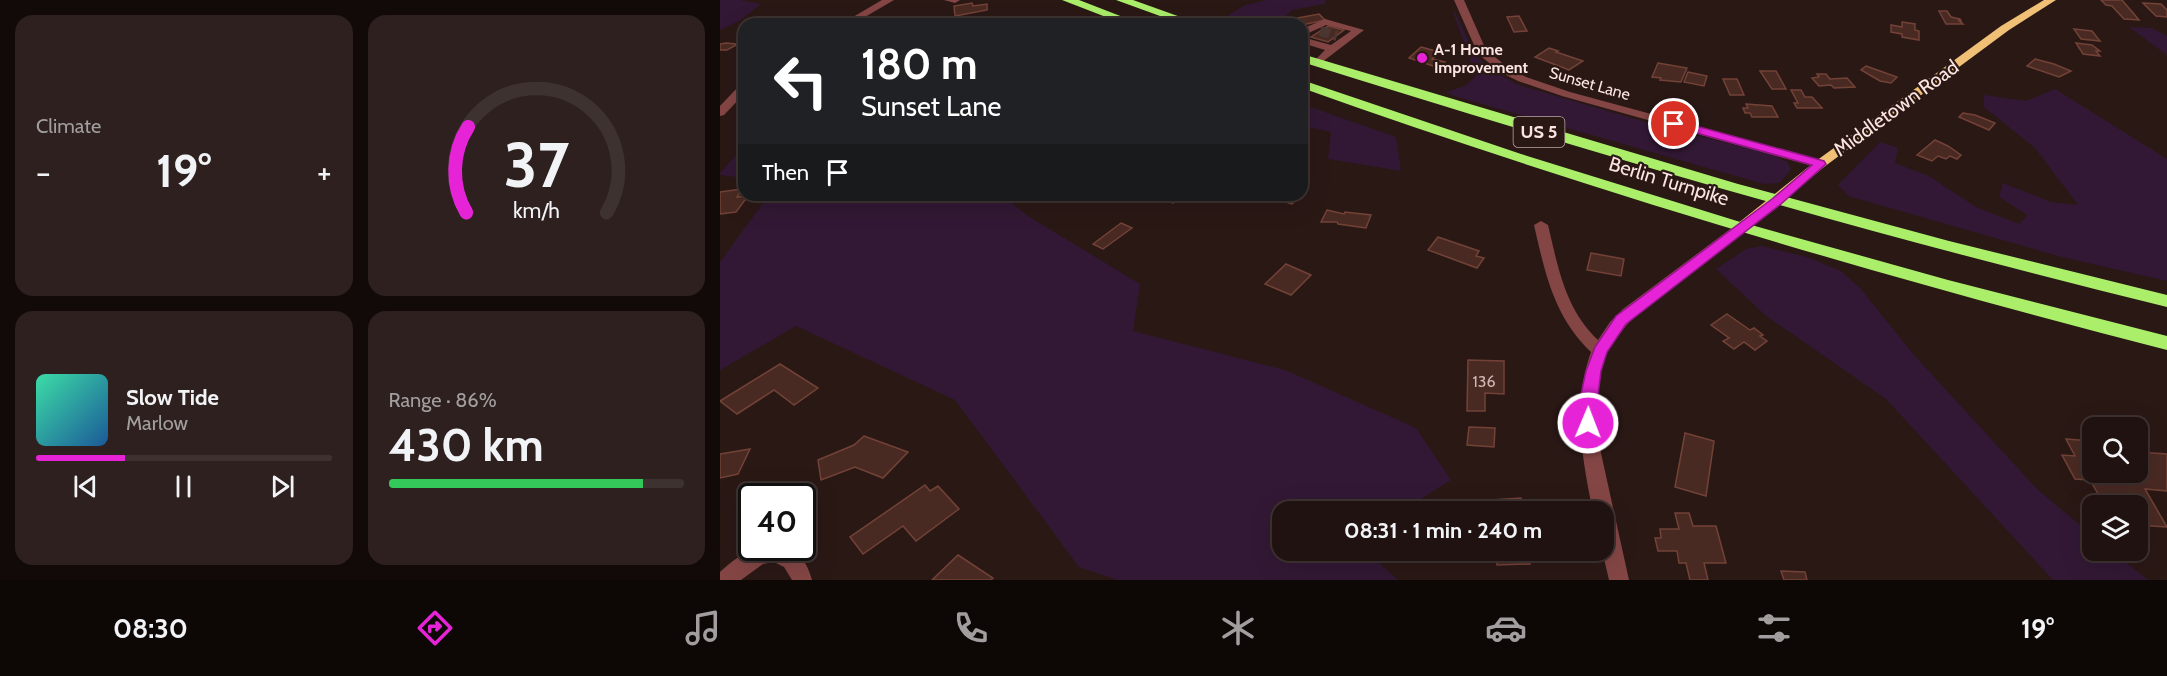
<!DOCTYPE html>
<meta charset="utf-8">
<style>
:root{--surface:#201210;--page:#2d201e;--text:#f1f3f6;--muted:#a29e9f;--line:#3d3230;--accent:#e623d6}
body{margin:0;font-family:Cabin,sans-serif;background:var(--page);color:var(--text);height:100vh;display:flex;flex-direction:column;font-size:22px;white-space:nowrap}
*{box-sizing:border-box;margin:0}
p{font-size:20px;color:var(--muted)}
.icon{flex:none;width:33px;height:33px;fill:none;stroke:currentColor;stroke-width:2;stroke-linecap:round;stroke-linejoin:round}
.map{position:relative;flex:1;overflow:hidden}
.panel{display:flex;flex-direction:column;gap:15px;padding:15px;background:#120a09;width:720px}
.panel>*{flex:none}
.hud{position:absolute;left:18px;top:18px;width:570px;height:183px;border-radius:18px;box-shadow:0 6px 24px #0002,0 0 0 2px var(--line);background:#202124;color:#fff;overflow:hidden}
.fabs{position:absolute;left:1362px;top:417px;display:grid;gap:12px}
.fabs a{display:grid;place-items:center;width:66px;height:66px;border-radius:12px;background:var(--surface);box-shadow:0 6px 24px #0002,0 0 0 2px var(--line);font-size:30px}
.speed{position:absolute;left:18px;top:483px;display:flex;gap:12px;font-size:30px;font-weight:700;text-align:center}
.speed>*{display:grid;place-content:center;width:78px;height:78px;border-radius:50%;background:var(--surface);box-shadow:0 6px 24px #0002,0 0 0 2px var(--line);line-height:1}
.speed .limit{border:3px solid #111;border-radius:9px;background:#fff;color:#111}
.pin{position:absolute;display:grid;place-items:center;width:51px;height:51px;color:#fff;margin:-26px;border:3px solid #fff;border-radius:50%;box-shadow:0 2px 6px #0007}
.me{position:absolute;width:66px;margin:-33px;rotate:1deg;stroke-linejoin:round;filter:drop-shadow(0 0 4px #0008)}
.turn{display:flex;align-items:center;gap:21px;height:126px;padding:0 24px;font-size:27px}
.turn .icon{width:78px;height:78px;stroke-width:2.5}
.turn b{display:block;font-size:42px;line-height:51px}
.then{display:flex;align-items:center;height:57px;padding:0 24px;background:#0003;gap:12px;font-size:22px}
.big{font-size:45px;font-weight:700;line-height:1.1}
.panel .tile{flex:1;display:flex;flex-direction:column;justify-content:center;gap:9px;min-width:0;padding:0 21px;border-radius:18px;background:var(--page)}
.panel .dial{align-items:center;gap:0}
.dial svg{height:156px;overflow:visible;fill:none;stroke:var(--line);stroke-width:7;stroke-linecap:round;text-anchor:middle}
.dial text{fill:var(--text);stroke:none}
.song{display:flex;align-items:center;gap:18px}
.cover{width:72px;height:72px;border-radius:9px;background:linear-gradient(135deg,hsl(160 70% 55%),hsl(210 70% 35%))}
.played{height:6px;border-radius:3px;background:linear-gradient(90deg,var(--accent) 30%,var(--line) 30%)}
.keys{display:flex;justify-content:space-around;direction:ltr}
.heat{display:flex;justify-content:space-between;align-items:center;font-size:33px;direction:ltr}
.charge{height:9px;border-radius:4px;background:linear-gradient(90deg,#34c759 86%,var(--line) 0)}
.panel .tiles{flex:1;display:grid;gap:15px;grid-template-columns:repeat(2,1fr)}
.trip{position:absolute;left:552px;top:501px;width:342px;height:60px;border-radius:18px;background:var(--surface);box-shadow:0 6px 24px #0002,0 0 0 2px var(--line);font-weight:700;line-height:60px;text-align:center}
.dock{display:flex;height:96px;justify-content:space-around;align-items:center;background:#0d0706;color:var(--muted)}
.dock .icon{width:42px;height:42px}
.dock .selected{color:var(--accent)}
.dock b{font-size:27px;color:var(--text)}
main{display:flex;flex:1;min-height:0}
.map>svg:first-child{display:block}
</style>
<main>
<section class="panel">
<div class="tiles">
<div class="tile"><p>Climate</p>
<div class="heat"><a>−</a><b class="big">19°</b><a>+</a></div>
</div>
<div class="tile dial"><svg viewBox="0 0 100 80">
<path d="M14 69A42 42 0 1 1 86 69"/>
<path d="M14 69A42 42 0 0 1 15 25" stroke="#e623d6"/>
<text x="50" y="56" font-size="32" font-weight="700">37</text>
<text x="50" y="72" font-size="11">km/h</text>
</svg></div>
<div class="tile">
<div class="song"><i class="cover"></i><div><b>Slow Tide</b><p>Marlow</p></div></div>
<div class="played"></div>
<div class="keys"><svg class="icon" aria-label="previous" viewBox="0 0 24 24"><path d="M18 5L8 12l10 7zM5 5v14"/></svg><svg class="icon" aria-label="pause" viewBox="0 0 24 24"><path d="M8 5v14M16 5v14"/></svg><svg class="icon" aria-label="next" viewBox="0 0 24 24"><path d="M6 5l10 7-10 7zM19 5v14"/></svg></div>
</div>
<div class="tile"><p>Range · 86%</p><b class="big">430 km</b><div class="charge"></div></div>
</div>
</section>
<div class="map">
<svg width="1447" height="580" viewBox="0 0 1447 580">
<rect width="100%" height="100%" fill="#2a1815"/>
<g fill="#321834">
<polygon points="0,0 20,0 41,4 19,21 0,30"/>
<polygon points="546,0 606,0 604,4 572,10 558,24 513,24 501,20 525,5"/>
<polygon points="733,12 735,12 754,53 771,70 799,85 932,124 1051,154 1067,162 1071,170 1059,183 1044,184 734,96 726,92 745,86 756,76"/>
<polygon points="1409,27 1432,28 1447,36 1447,55"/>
<polygon points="1335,89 1447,159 1447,281 1342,257 1128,196 1118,185 1160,142 1178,148 1175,163 1209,176 1256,207 1299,224 1307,215 1279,197 1283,183 1331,202 1358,205 1315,148 1264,107 1264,95 1306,101"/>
<polygon points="582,104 676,137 681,171 608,159 611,132 582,126"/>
<polygon points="24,146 24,178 0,175 0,173"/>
<polygon points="49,195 282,195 308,216 420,284 413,331 565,370 696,428 731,480 682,511 562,512 562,550 646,551 678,580 398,580 359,567 235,400 76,326 0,370 0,262"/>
<polygon points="1042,246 1087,257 1121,271 1140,288 1194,355 1318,490 1372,535 1372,550 1392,551 1428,580 1333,580 1166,399 1045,315 996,269 1026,249"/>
</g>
<g fill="#492a23" stroke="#734237" stroke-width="1.5">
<polygon points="1381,0 1402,0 1419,20 1404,19 1392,6 1386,5"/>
<polygon points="252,3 253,6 267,4 267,10 235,16 234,6"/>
<polygon points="1423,3 1441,4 1447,10 1447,17 1436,16"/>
<polygon points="1219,11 1227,11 1231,17 1240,19 1241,21 1238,20 1243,24 1226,24"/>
<polygon points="599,14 605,20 582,25 576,24 572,19"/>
<polygon points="799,16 807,31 794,32 787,17"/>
<polygon points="1182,22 1195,24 1195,30 1199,31 1199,40 1182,37 1182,34 1171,32 1171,25 1182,27"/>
<polygon points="608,26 624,30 608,42 591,37"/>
<polygon points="1354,29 1372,31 1380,41 1361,39"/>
<polygon points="6,43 18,44 7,50 0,50 0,44"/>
<polygon points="1356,43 1372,45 1380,51 1376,51 1380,56 1363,54"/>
<polygon points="701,47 719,52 712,59 725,62 719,68 689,58"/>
<polygon points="829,48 838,51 836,52 863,61 849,70 815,57"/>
<polygon points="1315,59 1334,64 1351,71 1339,77 1307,66"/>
<polygon points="938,63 967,68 961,82 940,80 941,78 932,77"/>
<polygon points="1146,66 1177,77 1171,83 1160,81 1141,70"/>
<polygon points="1040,71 1056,71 1066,89 1052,89"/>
<polygon points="968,72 987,76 984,86 964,82"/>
<polygon points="1097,74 1106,74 1110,79 1127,78 1135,87 1114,88 1111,85 1099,86 1092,78 1099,77"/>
<polygon points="1003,79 1017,79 1024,95 1010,95"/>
<polygon points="1071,90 1081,90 1085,97 1092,97 1102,108 1077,108 1074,103 1078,103"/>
<polygon points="1026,104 1052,106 1058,117 1032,117 1030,113 1025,113 1023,108 1028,108"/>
<polygon points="1243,113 1255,115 1275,123 1269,130 1239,117"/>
<polygon points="1215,140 1228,146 1241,155 1237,159 1230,156 1226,159 1218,156 1212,161 1197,155"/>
<polygon points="22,189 17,197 28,196 16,212 0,214 0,192"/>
<polygon points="442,195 468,195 453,203"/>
<polygon points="551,195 580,195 572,204 549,197"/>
<polygon points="607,210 624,214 625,212 651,215 646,228 618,224 617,222 601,222"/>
<polygon points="401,223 412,228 383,249 373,244"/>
<polygon points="718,237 759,251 756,256 764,258 757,268 708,250"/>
<polygon points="871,253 904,259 901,276 867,270"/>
<polygon points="566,264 591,275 571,295 545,284"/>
<polygon points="1007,314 1030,330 1034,328 1043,335 1040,336 1047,341 1035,350 1024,342 1014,349 1003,341 1009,338 991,325"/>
<polygon points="748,360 784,361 784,394 765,393 765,411 747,411"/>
<polygon points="60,364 98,388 74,405 54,390 17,414 0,401"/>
<polygon points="749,427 775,428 774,447 747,445"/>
<polygon points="965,433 994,441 986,496 955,487"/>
<polygon points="144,436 188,452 163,478 135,467 101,480 98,460 134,445"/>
<polygon points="1346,439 1372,441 1372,472 1418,472 1418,452 1447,454 1447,491 1425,489 1447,527 1418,525 1418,506 1385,506 1370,480 1355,479 1342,455 1355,456"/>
<polygon points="30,449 18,474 0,478 0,454"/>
<polygon points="205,485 210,491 218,486 239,509 196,541 183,526 143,554 130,537"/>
<polygon points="801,498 803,512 772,512 771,500"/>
<polygon points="955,513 969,513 973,526 996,526 1006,563 984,563 988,580 970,580 966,563 959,563 957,551 938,551 935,538 941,538 940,529 959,529"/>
<polygon points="775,550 808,550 810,564 777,565"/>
<polygon points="238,555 273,578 271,580 212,580"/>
<polygon points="1061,571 1085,572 1087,580 1064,580"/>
</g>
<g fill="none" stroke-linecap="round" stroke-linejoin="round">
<polyline stroke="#4a3734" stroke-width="10" stroke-dasharray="10 5" stroke-linecap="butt" points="600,31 617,36"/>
<g fill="#844645" fill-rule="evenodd">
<polygon points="162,0 174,0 133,24 121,24"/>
<polygon points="224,0 240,0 235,3"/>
<polygon points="734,0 744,0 766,50 790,69 806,77 850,92 1104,161 1106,164 1100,168 1096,167 842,96 798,81 782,73 758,54"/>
<polygon points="605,19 644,30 597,66 592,63 605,50 582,43 582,37 611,45 631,31 606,25 582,36 582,29"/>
<polygon points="24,84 24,94 4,115 0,116 0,106 20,85"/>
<path d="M 821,221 L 828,225 C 838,267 845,309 878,340 L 890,322 L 903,309 L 1017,224 L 1027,224 L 1029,227 L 914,317 L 896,337 L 887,353 L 880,375 L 877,397 L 879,444 L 909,580 L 889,580 L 882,550 L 884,512 L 873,512 C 862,458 852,405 871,352 C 834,317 825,273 814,225 Z"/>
<path d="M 36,548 C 67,548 82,545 92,580 L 72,580 L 64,567 L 54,562 L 43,564 L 21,580 L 0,580 L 0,572 C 11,562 22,553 36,548 Z"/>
</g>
<polygon fill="#efc075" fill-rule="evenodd" points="1324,0 1336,0 1289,30 1104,167 1027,230 1017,230 1015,227 1017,224 1096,161 1281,26"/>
<g fill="#abee6a" fill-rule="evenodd">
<polygon points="342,0 359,0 421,24 404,24"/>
<polygon points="396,0 413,0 480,24 462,24"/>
<path d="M 582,54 L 1018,184 L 1229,241 L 1447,295 L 1447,307 C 1156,236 868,152 582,62 Z"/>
<path d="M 582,80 L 801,154 L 1017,221 L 1228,280 L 1447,336 L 1447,350 C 1155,275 866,189 582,88 Z"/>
</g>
</g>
<polygon fill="#e623d6" stroke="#96178b" stroke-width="1.5" points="951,121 958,121 1104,161 1106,164 1061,204 906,324 887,352 881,371 874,428 868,430 863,428 860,423 861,394 866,371 875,347 896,316 1052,199 1092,165 951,126"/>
<circle fill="#e623d6" stroke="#2a1815" stroke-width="2" cx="702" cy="58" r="6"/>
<g text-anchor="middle" stroke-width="4.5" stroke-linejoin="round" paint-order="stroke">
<g font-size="16" font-weight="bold" fill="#fce4e1" stroke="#2a1815" text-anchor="start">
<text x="714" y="55">A-1 Home<tspan x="714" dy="18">Improvement</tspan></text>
</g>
<g font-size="16" fill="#fce4e1" stroke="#2a1815">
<text transform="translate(870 83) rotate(16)" y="6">Sunset Lane</text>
</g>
<g font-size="16" fill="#cfb6b2">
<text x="764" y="387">136</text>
</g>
<rect fill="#2a1815" stroke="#bda7a4" stroke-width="1.5" x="793.5" y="117" width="51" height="30" rx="4.5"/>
<g font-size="18" font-weight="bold" fill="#fce4e1">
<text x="819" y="138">US 5</text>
</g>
<g font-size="20" fill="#fce4e1" stroke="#2a1815">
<text transform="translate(1176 108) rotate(-36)" y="7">Middletown Road</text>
<text transform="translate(949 181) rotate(17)" y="7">Berlin Turnpike</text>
</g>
</g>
</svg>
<div class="fabs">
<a><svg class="icon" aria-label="search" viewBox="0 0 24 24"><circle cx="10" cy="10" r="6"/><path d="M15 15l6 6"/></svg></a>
<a><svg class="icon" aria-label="layers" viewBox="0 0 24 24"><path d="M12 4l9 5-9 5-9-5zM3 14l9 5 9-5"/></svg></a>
</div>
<div class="speed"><div class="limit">40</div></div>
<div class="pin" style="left:954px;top:124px;background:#d93025"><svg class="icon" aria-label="arrive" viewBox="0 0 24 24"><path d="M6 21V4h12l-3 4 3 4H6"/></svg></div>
<svg class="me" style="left:868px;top:423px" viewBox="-20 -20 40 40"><circle r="17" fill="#e623d6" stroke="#fff" stroke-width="3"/><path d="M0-11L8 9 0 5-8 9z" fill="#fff"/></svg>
<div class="trip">08:31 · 1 min · 240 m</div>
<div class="hud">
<div class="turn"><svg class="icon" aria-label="left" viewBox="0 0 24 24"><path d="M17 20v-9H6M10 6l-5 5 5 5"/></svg><div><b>180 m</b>Sunset Lane</div></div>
<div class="then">Then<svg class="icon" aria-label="arrive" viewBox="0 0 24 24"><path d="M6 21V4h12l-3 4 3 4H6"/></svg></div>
</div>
</div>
</main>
<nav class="dock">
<b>08:30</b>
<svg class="icon selected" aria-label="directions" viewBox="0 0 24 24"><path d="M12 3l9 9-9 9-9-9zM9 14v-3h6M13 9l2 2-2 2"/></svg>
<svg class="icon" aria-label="music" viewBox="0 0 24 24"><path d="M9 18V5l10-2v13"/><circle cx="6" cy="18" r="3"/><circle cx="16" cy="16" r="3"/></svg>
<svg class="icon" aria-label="phone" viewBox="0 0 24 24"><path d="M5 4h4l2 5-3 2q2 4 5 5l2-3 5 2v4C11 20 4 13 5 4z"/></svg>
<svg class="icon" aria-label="climate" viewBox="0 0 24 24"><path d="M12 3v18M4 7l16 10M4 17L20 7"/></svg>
<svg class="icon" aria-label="car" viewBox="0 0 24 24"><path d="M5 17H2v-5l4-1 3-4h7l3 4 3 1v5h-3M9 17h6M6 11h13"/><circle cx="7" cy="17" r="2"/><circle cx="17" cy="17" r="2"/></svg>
<svg class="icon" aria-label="filters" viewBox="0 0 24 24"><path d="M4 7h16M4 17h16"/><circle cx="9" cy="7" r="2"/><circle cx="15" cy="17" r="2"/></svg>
<b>19°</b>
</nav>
